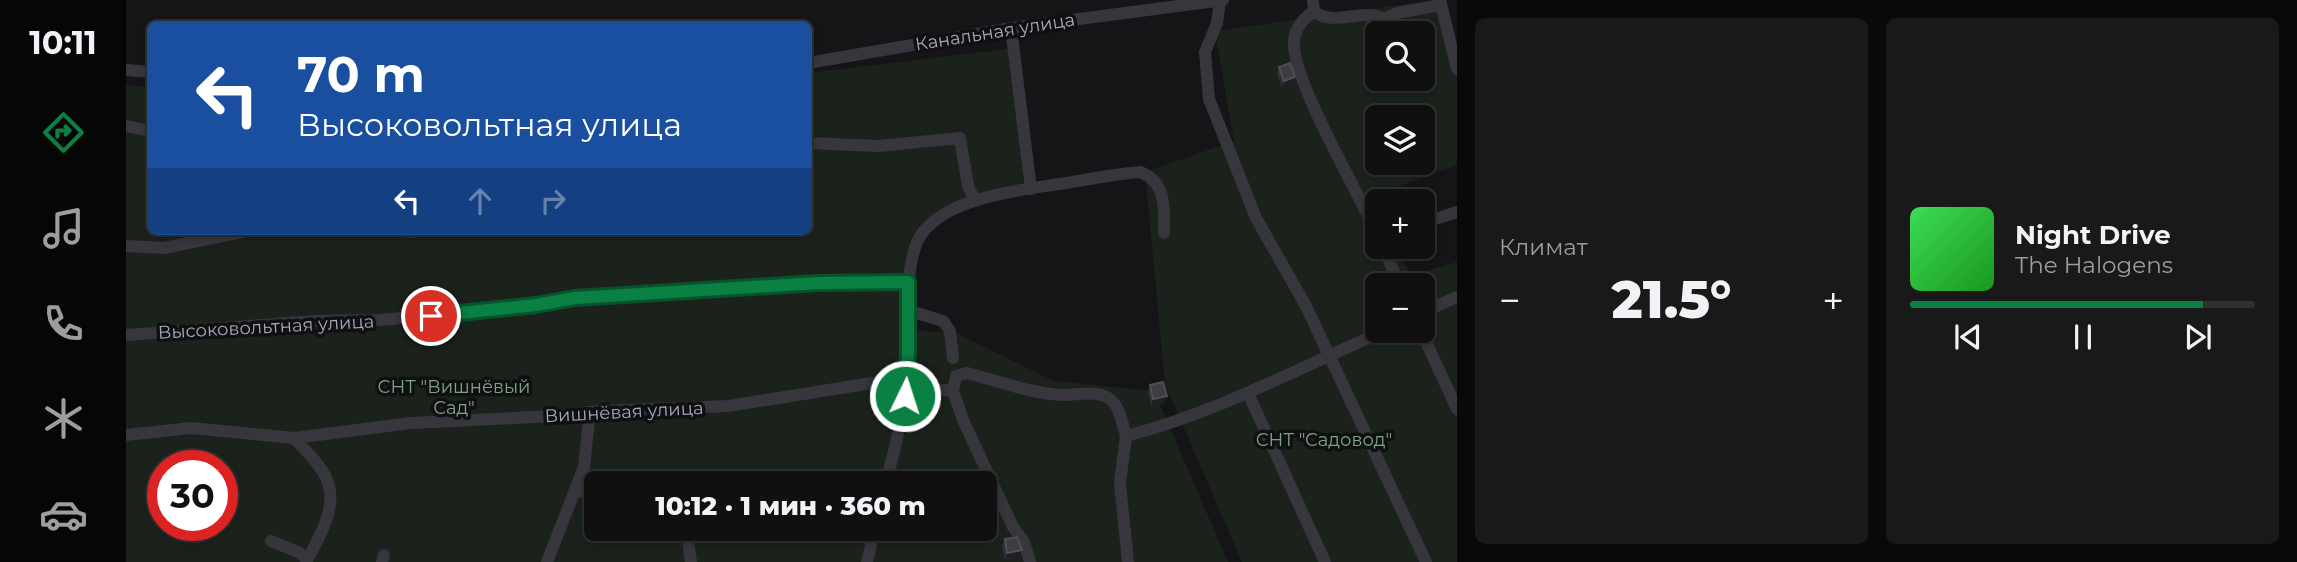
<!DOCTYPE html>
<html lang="ru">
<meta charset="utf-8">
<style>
:root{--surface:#101011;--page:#19191a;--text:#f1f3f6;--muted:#9c9d9f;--line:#303031;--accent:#0b8043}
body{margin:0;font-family:Montserrat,sans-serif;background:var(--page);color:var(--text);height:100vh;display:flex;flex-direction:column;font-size:26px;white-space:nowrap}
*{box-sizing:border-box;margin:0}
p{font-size:23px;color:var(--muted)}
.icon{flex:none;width:38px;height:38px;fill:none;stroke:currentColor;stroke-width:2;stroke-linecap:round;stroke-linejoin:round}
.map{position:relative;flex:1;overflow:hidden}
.details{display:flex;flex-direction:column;gap:18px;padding:18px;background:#090909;width:840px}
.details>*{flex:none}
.banner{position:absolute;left:21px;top:21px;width:665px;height:214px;border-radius:10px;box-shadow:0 4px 10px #0003,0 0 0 2px var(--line);background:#1a4fa0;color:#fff;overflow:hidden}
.buttons{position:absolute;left:1239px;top:21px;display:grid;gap:14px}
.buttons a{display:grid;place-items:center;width:70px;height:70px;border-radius:10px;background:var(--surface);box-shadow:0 4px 10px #0003,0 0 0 2px var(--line);font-size:35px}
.speed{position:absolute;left:21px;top:450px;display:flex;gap:14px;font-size:35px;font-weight:700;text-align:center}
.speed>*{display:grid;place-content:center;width:91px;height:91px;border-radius:50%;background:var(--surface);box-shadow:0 4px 10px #0003,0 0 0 2px var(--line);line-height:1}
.speed .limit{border:10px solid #d22;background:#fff;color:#111}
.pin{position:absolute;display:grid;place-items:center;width:60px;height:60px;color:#fff;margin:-30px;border:4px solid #fff;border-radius:50%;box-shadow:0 2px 7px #0007}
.me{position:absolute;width:77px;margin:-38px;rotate:4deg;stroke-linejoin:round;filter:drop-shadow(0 0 5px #0008)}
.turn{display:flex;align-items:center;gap:24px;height:147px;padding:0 35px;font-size:32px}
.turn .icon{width:91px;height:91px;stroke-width:2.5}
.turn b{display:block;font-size:49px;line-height:60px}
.lanes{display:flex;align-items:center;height:66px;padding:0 35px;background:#0003;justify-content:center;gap:35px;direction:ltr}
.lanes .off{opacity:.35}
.big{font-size:52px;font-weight:800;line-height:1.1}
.details .tile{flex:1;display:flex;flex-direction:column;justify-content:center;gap:10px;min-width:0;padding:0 24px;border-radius:10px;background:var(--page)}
.song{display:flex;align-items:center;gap:21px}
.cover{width:84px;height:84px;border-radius:10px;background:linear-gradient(135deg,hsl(130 70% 55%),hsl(120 70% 35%))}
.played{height:7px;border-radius:4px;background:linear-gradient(90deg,var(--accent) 85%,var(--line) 85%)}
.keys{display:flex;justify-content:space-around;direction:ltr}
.heat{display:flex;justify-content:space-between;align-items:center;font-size:38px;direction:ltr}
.details .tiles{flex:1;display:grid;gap:18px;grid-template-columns:repeat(2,1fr)}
.trip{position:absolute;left:458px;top:471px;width:413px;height:70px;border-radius:10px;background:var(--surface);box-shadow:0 4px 10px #0003,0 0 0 2px var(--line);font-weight:800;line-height:70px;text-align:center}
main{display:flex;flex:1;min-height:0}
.menu{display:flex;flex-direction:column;width:126px;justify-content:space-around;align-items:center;background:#060607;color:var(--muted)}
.menu .icon{width:49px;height:49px}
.menu .current{color:var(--accent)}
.menu b{font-size:32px;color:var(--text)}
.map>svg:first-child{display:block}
</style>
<main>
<nav class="menu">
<b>10:11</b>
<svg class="icon current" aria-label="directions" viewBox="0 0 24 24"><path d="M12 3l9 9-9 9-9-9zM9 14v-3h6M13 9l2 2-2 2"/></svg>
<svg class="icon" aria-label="music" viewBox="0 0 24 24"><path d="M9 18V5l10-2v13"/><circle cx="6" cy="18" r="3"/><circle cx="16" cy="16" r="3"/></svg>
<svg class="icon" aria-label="phone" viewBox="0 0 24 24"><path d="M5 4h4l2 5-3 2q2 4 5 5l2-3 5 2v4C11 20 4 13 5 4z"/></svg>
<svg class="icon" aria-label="climate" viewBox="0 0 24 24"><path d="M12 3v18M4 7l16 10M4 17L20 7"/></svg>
<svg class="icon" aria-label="car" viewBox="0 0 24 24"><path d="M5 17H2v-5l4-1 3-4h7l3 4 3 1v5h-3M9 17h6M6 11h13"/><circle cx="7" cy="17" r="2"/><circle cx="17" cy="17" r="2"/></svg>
</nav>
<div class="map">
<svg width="1331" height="562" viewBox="0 0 1331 562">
<rect width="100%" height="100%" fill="#151517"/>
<g fill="#1b221c" fill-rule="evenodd">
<path d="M 1307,0 L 1317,0 L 1331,59 L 1331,165 L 1252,194 L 1255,201 L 1251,201 L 1251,247 L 1272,247 L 1284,276 L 1331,262 L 1331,562 L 1116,562 L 1039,384 L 1019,172 L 1108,141 L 1089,31 ZM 1251,33 L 1297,33 L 1297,79 L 1251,79 ZM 1251,117 L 1297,117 L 1297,163 L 1251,163 ZM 1251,285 L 1297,285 L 1297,331 L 1251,331 Z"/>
<path d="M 882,49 L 899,162 L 896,194 L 829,210 L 792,233 L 775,284 L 774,329 L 832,334 L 928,381 L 1028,391 L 1102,562 L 0,562 L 0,85 L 24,87 L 24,231 L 682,231 L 683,73 ZM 37,466 L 96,466 L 96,525 L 37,525 ZM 471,483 L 859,483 L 859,528 L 471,528 Z"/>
</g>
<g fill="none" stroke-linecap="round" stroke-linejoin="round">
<g stroke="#36363c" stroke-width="12">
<polyline points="1094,0 1091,23 1079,52 1083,99 1130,218 1180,306 1300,562"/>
<path d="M 1187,0 L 1188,11 C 1208,28 1236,7 1258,19"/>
<polyline points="1314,0 1331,69"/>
<path d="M 1188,11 C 1178,18 1169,28 1168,41 C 1164,77 1234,195 1251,234"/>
<polyline points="885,28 905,189"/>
<polyline points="1247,40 1258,19 1271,13 1315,5"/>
<polyline points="682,63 885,28 1097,0"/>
<polyline points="0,70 24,72"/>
<polyline points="0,126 24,131"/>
<polyline points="682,143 752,146 834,138 842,186 849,201"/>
<polyline points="1297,223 1331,212"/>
<polyline points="278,231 287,232"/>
<polyline points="0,246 38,248 121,231"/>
<polyline points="1257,247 1274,285"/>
<polyline points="781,310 817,321 824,331 827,358"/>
<polyline points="1297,312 1331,297"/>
<polyline points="1295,331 1331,409"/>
<polyline points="0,335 190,321 254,320 410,305 449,298 692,283 782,282"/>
<polyline points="1122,393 1199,562"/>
<polyline points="0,435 65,428 168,438 285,423 428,416 474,411 602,406 765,380 786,387 827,391"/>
<polyline points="1000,436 994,483 1002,562"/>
<path d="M 168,438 C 178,449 190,460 197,472 C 216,502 194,536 180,562"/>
<path d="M 760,483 C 767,454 776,424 779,395 C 783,356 774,260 797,232 C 825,196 897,190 940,183 C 964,179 989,174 1014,172 C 1041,182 1038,208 1038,233"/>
<polyline points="449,491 471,493"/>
<polyline points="145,541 172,552 181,559"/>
<polyline points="562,541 565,562"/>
<polyline points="256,562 258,555"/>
<polyline points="421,562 458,467 464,412"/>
<polyline points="741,562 749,528"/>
<path d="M 904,562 L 898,542 L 887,527 L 837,420 L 827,391 L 830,376 L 841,373 C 872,381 906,394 938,395 C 953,395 974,389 986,401 C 994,408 997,426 1000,436 C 1090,413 1173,368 1258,331"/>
</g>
</g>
<g fill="#313135">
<polygon points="1153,67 1166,84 1156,88 1151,74"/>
<polygon points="1024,385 1038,403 1025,406 1022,392"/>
<polygon points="879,539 893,557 879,560 876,546"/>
</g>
<g fill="#202023">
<polygon points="1169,77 1166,84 1156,88 1158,81"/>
<polygon points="1041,396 1038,403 1025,406 1027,399"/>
<polygon points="896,550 893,557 879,560 881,553"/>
</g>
<g fill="#3d3e43" stroke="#4e4f55" stroke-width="2">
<polygon points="1164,63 1169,77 1158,81 1153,67"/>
<polygon points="1037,382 1041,396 1027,399 1024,385"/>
<polygon points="891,537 896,550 881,553 879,539"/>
</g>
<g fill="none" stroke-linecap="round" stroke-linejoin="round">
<defs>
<polyline id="route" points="305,316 410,305 449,298 692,283 782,282 782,354 779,396"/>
</defs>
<use href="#route" stroke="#07532c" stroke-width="18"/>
<use href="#route" stroke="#0b8043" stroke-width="12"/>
</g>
<g text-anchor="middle" stroke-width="7" stroke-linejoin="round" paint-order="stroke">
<g font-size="18" fill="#a6aab8" stroke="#101012">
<text transform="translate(869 32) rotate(-9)" y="6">Канальная улица</text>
<text transform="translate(140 327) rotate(-3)" y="6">Высоковольтная улица</text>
<text transform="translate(498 412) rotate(-3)" y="6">Вишнёвая улица</text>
</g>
<g font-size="18" fill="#7ca482" stroke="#101012">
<text x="328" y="393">СНТ "Вишнёвый<tspan x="328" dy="21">Сад"</tspan></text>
<text x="1198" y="446">СНТ "Садовод"</text>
</g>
</g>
</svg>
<div class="buttons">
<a><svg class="icon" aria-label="search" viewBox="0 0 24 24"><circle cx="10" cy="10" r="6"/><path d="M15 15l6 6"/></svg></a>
<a><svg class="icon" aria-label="layers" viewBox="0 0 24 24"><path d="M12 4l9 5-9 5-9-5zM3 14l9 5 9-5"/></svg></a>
<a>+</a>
<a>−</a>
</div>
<div class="speed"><div class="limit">30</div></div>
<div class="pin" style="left:305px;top:316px;background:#d93025"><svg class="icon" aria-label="arrive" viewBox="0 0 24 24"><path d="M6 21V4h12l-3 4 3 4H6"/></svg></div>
<svg class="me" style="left:779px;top:396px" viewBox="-20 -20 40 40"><circle r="17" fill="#0b8043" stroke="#fff" stroke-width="3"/><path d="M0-11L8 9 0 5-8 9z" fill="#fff"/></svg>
<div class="trip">10:12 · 1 мин · 360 m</div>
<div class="banner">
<div class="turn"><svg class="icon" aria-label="left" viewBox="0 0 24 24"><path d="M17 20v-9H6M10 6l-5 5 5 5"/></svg><div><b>70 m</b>Высоковольтная улица</div></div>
<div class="lanes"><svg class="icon" aria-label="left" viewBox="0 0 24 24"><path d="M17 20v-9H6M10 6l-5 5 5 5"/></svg><svg class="icon off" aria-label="ahead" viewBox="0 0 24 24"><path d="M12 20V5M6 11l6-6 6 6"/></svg><svg class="icon off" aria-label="right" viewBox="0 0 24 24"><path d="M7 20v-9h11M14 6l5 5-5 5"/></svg></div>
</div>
</div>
<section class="details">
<div class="tiles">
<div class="tile"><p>Климат</p>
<div class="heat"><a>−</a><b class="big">21.5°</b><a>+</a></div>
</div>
<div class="tile">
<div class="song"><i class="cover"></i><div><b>Night Drive</b><p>The Halogens</p></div></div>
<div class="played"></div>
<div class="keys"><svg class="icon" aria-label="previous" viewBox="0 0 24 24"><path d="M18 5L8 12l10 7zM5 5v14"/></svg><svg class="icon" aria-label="pause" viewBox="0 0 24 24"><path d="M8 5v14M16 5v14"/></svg><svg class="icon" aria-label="next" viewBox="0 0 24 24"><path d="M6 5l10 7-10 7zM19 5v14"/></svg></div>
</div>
</div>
</section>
</main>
